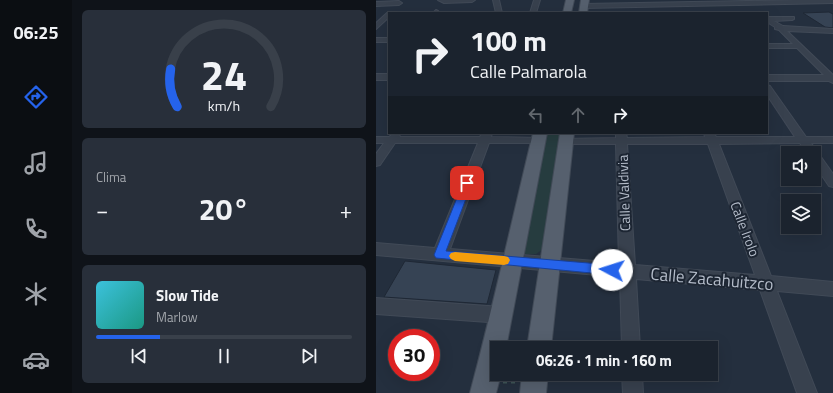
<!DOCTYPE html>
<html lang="es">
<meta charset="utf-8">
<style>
:root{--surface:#1b232e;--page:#282f3a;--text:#f1f3f6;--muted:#a0a4aa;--line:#39404a;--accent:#2563eb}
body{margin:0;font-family:"Titillium Web",sans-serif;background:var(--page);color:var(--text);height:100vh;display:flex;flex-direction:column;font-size:15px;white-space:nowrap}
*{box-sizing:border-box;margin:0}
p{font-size:13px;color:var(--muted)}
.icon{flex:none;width:22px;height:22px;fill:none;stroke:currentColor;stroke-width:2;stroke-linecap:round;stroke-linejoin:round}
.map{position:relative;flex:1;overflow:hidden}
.panel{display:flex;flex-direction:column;gap:10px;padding:10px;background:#0f1319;width:304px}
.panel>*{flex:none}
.top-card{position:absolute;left:12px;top:12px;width:380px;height:122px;border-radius:0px;box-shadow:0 4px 16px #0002,0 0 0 1px var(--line);background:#1b232e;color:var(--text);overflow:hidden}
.fabs{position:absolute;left:405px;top:146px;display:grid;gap:8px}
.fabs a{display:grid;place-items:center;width:40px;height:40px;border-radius:0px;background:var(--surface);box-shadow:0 4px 16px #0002,0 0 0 1px var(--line);font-size:20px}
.speed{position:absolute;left:12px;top:329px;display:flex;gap:8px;font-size:20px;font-weight:700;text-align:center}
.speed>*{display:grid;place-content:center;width:52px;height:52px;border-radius:50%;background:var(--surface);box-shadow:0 4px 16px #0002,0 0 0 1px var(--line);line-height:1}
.speed .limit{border:6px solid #d22;background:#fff;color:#111}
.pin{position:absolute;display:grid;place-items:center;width:34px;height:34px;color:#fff;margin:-17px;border-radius:8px;box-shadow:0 2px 6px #0006}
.me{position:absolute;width:44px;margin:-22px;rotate:275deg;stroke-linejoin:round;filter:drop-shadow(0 0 3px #0008)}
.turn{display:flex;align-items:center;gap:14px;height:84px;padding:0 16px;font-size:18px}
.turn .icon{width:52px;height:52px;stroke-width:2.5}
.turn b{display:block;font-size:28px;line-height:34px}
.lanes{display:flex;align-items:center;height:38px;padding:0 16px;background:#0003;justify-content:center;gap:20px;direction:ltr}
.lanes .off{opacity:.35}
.big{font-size:30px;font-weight:700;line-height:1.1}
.panel .card{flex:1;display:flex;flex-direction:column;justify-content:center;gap:6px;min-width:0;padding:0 14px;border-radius:6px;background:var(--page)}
.panel .dial{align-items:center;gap:0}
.dial svg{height:104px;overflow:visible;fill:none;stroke:var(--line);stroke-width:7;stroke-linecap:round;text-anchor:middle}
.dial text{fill:var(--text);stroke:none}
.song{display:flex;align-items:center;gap:12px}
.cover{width:48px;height:48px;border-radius:6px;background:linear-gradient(135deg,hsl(190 70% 55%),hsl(170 70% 35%))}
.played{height:4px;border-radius:2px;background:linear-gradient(90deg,var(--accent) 25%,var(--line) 25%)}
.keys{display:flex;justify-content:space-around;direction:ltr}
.heat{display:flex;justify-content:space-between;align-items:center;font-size:22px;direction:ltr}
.trip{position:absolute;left:114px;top:341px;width:228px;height:40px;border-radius:0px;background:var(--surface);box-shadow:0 4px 16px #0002,0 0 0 1px var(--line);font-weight:700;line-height:40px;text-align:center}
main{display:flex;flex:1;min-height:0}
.menu{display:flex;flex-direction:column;width:72px;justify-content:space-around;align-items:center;background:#0b0e12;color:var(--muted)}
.menu .icon{width:28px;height:28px}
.menu .selected{color:var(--accent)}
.menu b{font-size:18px;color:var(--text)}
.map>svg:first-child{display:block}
</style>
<main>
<nav class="menu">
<b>06:25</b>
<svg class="icon selected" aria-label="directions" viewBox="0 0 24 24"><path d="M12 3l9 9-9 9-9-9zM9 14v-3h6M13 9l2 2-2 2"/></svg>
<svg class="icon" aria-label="music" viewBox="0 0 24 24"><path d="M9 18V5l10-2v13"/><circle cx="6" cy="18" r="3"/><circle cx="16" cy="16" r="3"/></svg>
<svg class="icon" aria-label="phone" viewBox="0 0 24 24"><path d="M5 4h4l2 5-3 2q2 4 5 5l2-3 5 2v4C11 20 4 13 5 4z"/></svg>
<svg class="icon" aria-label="climate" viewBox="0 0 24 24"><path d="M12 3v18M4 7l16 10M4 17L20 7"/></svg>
<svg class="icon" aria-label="car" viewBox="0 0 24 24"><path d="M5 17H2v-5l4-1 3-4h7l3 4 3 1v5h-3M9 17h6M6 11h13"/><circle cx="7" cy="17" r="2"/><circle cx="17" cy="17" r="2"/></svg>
</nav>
<section class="panel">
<div class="card dial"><svg viewBox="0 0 100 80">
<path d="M14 69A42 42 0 1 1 86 69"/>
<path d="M14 69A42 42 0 0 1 9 40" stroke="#2563eb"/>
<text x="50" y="56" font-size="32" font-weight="700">24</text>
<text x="50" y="72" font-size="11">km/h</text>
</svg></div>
<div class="card"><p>Clima</p>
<div class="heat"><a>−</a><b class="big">20°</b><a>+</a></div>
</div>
<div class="card">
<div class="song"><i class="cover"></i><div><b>Slow Tide</b><p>Marlow</p></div></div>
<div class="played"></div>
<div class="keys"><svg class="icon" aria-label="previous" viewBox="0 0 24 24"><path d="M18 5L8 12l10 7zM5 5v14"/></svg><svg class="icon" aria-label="pause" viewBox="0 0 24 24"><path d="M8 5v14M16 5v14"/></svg><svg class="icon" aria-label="next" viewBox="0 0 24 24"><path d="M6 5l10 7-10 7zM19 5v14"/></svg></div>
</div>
</section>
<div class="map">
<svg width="457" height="393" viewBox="0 0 457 393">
<rect width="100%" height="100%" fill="#242f3e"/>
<polygon fill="#263c3f" points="170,133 186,133 167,249 160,254 149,254 147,242"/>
<g fill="#364354" stroke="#1f2835">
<polygon points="453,12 457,14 457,28 449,27 427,13"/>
<polygon points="29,261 120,270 111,304 8,297"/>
</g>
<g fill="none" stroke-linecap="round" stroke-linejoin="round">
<defs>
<g id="minor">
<polygon points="62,0 99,0 96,2 68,3"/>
<polygon points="117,0 123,0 126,13 120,13"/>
<polygon points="158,0 164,0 160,13 154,13"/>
<polygon points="423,0 457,0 457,3 208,8 205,6 208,4"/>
<polygon points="0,2 23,1 26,3 23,5 0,6"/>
<polygon points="60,10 62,11 63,13 57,13"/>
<polygon points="11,13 15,13 13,13 13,17 0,29 0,23"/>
<polygon points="391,17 418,17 418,19 416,20 398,21 407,26 457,29 457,33 411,31 457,75 457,83 453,81 391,81 391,75 448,75 421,48 391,48 391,44 417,44 403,30 399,29 399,27 391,22"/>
<rect x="0" y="38" width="13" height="4"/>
<rect x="0" y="74" width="13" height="6"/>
<path d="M 391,85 L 394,86 L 430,137 L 457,137 L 457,143 L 435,143 L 457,174 L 457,187 L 453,186 L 438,164 L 438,153 L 430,153 L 424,143 L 343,144 L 395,276 L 457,282 L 457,296 L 401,291 L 441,393 L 421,393 L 384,290 L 260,279 L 264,348 L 246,348 L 244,277 L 0,255 L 0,243 L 59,248 L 102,143 L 19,143 L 4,165 L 0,166 L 0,154 L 8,143 L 0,143 L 0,137 L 13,137 L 18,133 L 23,134 L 24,137 L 104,137 L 106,133 L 116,133 L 115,137 L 166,138 L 167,140 L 162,143 L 113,143 L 74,249 L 243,263 L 240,144 L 189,144 L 184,141 L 185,139 L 240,138 L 240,133 L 250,133 L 251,138 L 329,137 L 328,133 L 338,133 L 340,137 L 419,137 L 391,95 ZM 251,144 L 332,144 L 379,275 L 259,265 Z"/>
<polygon points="0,298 126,307 132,309 135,315 132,321 126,323 0,314"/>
<polygon points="246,374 266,374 267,393 247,393"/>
</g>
<g id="major">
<polygon points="190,0 198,0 195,13 187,13"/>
<polygon points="205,0 213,0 211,13 203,13"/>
<path d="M 157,133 L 171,133 L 130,348 L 121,348 L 121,374 L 125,374 L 120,393 L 94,393 C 117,307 136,220 157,133 Z"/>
<polygon points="184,133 198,133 175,348 151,348"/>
<polygon points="146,374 172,374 170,393 144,393"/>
</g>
</defs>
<use href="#minor" stroke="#414a57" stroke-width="2"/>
<use href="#major" stroke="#414a57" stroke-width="2"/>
<polyline stroke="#3f5557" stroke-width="3" stroke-dasharray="4 4" stroke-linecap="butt" points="127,382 141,382"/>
<use href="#minor" fill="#38414e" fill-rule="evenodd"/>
<use href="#major" fill="#56606e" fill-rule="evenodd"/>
</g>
<polygon fill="#2563eb" stroke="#184099" points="91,180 96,183 70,251 236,265 239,267 241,270 239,273 236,275 60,258 58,255 87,183"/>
<polygon fill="#f59e0b" points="79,252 128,256 132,257 134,260 132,264 128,265 79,261 75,259 73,256 75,253"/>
<g text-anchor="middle" stroke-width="4" stroke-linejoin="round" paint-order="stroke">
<g font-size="14" fill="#b4bcc9" stroke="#1d2633">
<text transform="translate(248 193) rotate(-92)" y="5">Calle Valdivia</text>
<text transform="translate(369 229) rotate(69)" y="5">Calle Irolo</text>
</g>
<g font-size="17" fill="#b4bcc9" stroke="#1d2633">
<text transform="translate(336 279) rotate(5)" y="6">Calle Zacahuitzco</text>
</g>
</g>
</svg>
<div class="fabs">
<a><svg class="icon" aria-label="sound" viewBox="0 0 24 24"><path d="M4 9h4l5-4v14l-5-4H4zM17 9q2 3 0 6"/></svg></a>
<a><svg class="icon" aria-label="layers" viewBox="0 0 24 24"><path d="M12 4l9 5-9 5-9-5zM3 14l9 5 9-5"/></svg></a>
</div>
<div class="speed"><div class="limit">30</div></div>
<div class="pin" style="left:91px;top:183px;background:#d93025"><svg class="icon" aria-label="arrive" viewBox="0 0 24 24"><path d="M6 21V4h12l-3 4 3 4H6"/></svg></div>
<svg class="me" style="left:236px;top:270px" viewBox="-20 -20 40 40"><circle r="19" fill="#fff"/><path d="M0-13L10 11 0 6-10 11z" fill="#2563eb"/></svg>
<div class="trip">06:26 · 1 min · 160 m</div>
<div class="top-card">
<div class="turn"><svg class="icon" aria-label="right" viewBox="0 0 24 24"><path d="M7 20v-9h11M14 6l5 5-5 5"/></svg><div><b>100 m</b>Calle Palmarola</div></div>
<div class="lanes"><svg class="icon off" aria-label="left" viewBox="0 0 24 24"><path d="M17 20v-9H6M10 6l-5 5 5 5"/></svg><svg class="icon off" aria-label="ahead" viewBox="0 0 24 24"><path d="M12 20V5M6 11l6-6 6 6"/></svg><svg class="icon" aria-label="right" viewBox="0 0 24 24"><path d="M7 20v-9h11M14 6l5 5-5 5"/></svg></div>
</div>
</div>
</main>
